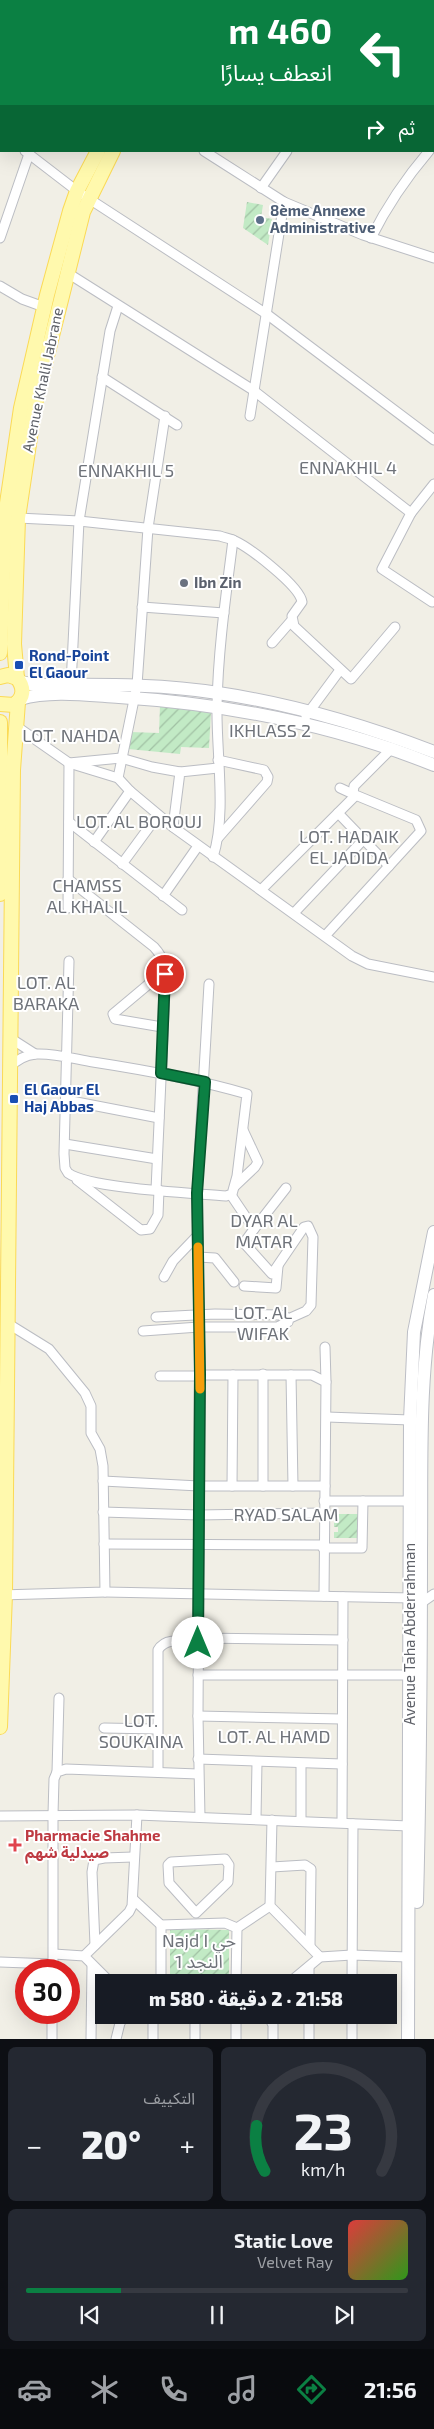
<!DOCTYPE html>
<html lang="ar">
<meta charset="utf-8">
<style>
:root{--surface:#171b24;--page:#242831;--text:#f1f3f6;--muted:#9ea1a6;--line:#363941;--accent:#0b8043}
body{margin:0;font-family:"Exo 2","Noto Sans Arabic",sans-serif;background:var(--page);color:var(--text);direction:rtl;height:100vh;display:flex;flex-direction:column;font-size:19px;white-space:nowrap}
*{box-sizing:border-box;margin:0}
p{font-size:16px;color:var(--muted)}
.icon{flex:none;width:28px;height:28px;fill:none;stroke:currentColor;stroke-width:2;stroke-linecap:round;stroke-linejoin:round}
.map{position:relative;height:2039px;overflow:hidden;direction:ltr}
.details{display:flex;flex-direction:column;gap:8px;padding:8px;background:#0d0f14;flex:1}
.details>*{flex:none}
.banner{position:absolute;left:0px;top:0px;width:435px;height:152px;box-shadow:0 5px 20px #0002;direction:rtl;background:#0b8043;color:#fff;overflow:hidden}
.speed{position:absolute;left:15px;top:1959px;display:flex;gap:10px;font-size:25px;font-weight:700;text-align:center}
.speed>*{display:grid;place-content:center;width:65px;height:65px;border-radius:50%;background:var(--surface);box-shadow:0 5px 20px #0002;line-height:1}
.speed .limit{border:8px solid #d22;background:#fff;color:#111}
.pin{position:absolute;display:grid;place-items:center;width:42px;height:42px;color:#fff;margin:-21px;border:2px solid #fff;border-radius:50%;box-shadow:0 1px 5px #0007}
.me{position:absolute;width:55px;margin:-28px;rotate:0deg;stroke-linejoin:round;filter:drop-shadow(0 0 4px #0008)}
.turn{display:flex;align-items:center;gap:18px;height:105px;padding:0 20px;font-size:22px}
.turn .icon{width:65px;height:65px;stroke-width:2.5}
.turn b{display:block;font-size:35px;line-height:42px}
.then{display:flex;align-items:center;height:48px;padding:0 20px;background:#0003;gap:10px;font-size:19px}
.big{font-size:38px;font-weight:800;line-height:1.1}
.details .card{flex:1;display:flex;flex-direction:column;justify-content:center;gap:8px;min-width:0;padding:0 18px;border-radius:8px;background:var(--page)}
.details .dial{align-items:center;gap:0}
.dial svg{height:130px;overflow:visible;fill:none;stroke:var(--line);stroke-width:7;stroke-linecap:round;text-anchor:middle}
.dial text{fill:var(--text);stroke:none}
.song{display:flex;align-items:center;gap:15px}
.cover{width:60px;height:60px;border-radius:8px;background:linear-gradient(135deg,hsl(0 70% 55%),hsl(110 70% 35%))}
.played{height:5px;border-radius:2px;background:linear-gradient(90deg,var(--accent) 25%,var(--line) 25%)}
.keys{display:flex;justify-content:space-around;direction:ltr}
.heat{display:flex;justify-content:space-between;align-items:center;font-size:28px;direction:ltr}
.details .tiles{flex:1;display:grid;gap:8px;grid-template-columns:1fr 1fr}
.card:last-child{grid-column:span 2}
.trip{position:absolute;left:95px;top:1974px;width:302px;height:50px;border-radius:0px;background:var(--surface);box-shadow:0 5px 20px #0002;font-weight:800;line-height:50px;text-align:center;direction:rtl}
.tabs{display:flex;height:80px;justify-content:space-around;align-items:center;background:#090b0e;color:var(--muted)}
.tabs .icon{width:35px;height:35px}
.tabs .current{color:var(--accent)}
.tabs b{font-size:22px;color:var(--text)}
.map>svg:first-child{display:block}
</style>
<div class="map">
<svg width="434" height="2039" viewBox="0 0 434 2039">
<defs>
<pattern id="garden-furrows" width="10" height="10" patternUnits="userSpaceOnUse" patternTransform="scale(1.25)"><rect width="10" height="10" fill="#c2eac5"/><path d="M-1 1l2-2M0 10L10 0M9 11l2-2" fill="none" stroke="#a1c1a4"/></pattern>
</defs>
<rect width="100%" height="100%" fill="#f1efe6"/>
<g fill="url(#garden-furrows)">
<polygon points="247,202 263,205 261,217 272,219 268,245 243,228"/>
<polygon points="160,705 211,712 209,748 181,747 180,754 128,749 130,732 159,733"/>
<polygon points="334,1514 359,1514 359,1538 334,1538 334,1532 338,1532 338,1527 334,1527"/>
<polygon points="170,1929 229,1930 229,1982 170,1982"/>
</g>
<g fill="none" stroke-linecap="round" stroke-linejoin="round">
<defs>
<g id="street">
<polyline points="24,0 25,1"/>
<polyline points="105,0 107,1"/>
<polyline points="355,0 357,1"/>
<polyline points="393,1 394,0"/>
<polyline points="0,134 1,134"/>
<polyline points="25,151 77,191 268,315 434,440"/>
<polyline points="204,151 284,202 363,235 434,258"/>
<polyline points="261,188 287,151"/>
<polyline points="0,238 29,154"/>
<path d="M 371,238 C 387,206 406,178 429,151"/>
<polyline points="66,272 253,390 411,513"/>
<polyline points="0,286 22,299 44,307"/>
<polyline points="102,377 177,425"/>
<polyline points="250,416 284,202"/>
<path d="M 18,518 L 79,521 L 220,536 C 225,538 230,538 235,541 C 250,548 300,586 302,602 L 292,616 L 294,626 L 351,679 L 395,627"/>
<polyline points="432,602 382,569 411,513 434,484"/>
<polyline points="142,607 224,613"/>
<polyline points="272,643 292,620"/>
<polyline points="71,685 79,521 110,331 118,306"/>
<polyline points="306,716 340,670"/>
<polyline points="16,726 69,763 118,778 130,791 173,827 352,956 368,964 434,977"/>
<polyline points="118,778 137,685 148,528 165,416"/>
<polyline points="340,788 353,794"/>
<polyline points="338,813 389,866"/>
<polyline points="69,822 182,910"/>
<polyline points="173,827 180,772 218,768"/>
<polyline points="218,838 267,782 268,777 264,770 218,760"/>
<polyline points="94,842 130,791"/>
<path d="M 213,857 C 227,814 216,752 217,706 C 218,650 226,595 233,540"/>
<polyline points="122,864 158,815"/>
<path d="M 68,879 L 154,947 C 165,959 165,968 165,984"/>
<polyline points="261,890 355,796"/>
<polyline points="163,896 198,846"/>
<polyline points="68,908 69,763 121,758 152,767 180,772"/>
<polyline points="294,913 364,839"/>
<polyline points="325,936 421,831 416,820 353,794 354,786 392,748"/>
<polyline points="10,1038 35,1054"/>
<path d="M 9,1068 C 16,1060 26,1055 36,1054 C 54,1053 75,1059 93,1062 C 145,1070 196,1079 247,1094 L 237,1176 L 232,1194 L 226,1196 C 194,1193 90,1189 68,1173 L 65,1168 L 64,1154 L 69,961"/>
<polyline points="66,1100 159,1118"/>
<polyline points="65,1144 157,1159"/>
<polyline points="77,1180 141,1230 150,1229 158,1215 159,1190"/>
<polyline points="235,1186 255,1167 258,1162 243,1130"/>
<polyline points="156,1190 165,990 163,978 156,978 113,1014 115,1019 162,1027"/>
<polyline points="231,1195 254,1229 244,1243 272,1274 304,1227 308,1226 313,1237 311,1305 306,1311 288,1319"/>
<polyline points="254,1229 286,1188"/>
<polyline points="198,1257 215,1258 234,1282"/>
<polyline points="164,1277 173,1261 197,1236"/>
<polyline points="244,1286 276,1288 278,1266"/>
<polyline points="143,1331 199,1327 277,1327 288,1322 286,1317 280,1315 215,1314 156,1317"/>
<polyline points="325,1347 326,1382"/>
<polyline points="200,1375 312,1375 326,1382 324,1596"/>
<polyline points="291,1375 293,1486"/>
<polyline points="160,1376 200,1376"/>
<polyline points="327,1417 410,1420"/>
<polyline points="103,1481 199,1486 325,1486"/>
<polyline points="232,1486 233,1375"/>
<polyline points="263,1486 263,1374"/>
<polyline points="324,1501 410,1501"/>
<polyline points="103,1512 199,1515 323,1513"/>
<polyline points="104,1544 323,1545"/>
<polyline points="323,1548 362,1548 363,1501"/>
<polyline points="105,1592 413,1598"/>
<polyline points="0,1595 105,1592 103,1466 100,1449 91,1433 91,1406 85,1393 49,1349 7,1323"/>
<polyline points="421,1603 434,1594"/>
<polyline points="198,1638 343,1640"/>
<polyline points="198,1675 410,1675"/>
<polyline points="198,1716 342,1719"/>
<polyline points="104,1728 157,1729"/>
<polyline points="198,1759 342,1764"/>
<polyline points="57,1772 59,1698"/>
<path d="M 158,1772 L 158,1650 C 166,1636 184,1642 198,1643"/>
<polyline points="0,1816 137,1815 409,1826"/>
<polyline points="200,1817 198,1716 200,1375 197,1193 209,984"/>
<polyline points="256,1818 257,1762"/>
<polyline points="272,1820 270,1906 320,1957"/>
<polyline points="301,1820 301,1764"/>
<polyline points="342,1822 343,1597"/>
<polygon points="225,1859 229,1865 228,1882 196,1913 169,1883 168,1865 171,1862"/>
<polyline points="272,1867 305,1865 311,1869 310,1946"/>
<polyline points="133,1899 161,1925 225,1923 237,1928 236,1982"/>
<polyline points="237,1928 270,1906"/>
<polyline points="95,1945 92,1872 94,1860 104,1858 133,1857"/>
<polyline points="54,1954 84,1956 110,1982"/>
<polyline points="84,1956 129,1912 132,1906 137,1815"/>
<polyline points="0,1962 53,1964"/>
<polyline points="53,1970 53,1814 54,1779 57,1772 66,1769 198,1774"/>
<polyline points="161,1982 161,1925"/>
<polyline points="290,1982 320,1957 352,1955 408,1957"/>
<polyline points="309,1982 309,1967"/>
<polyline points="352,1982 353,1824"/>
<polyline points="153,2015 153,2039"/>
<polyline points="236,2015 236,2039"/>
<polyline points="268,2015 273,2025 273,2039"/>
<polyline points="352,2015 352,2039"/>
<polyline points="52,2039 52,2012"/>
<polyline points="91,2039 92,1966"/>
<polyline points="116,2039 120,2023 125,2015"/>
<polyline points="195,2039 195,2015"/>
<polyline points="309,2039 309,2015"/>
</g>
<g id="secondary">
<path d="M 21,682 L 36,685 C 96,685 158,683 218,693 C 292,704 364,725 434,752"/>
<path d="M 20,699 C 51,690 87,695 119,697 C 228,704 332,724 434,765"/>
<path d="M 417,1902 C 420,1784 421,1666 421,1549 C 422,1465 418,1378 434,1295"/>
<polyline points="408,2039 410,1420 414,1332 434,1232"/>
</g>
<g id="primary">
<polyline points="184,1 185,0"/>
<polyline points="204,1 205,0"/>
<polyline points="0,653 5,517 21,408 47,295 70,211 77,191 98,151"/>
<path d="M 0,677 L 8,675 L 17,678 C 25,688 24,698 14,705 L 0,704"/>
<polyline points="17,678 14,644 18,518 35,404 83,212 113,151"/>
<polyline points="0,722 0,894"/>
<polyline points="0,1727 5,1594 13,770 18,702"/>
</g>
</defs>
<use href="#street" stroke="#bbbdc3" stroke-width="11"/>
<use href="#secondary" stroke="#bcbec5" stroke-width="14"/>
<use href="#primary" stroke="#fbda56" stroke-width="16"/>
<use href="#street" stroke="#fff" stroke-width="9"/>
<use href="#secondary" stroke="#fff" stroke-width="12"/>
<use href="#primary" stroke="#fff9ad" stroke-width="14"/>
</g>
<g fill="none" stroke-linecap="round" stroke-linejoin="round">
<defs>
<polyline id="route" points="165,974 161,1073 205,1082 197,1193 200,1374 198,1643"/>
</defs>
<use href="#route" stroke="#07532c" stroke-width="12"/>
<use href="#route" stroke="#0b8043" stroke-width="9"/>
<polyline stroke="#f59e0b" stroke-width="9" points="198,1247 200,1389"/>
</g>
<circle fill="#5c6f8a" stroke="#fff" stroke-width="2" cx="260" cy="220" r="5"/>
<circle fill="#6b7280" stroke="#fff" stroke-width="2" cx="184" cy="583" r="5"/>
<g fill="#1a4fb4" stroke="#fff" stroke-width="2">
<rect x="14" y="660" width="10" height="10" rx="2.5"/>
<rect x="9" y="1094" width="10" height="10" rx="2.5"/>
</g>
<path fill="#e0444e" stroke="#fff" stroke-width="2" d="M12.5 1837.5h5v5h5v5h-5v5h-5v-5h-5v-5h5z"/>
<g text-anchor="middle" stroke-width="4" stroke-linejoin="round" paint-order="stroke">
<g font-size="15" font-weight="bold" fill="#4e5e75" stroke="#fff" text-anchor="start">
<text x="270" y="216">8ème Annexe<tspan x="270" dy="17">Administrative</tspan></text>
</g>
<g font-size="15" fill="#5e6168" stroke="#fff">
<text transform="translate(43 380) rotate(-78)" y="5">Avenue Khalil Jabrane</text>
<text transform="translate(410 1634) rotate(-90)" y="5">Avenue Taha Abderrahman</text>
</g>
<g font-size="15" font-weight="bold" fill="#5b616d" stroke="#fff" text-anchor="start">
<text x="194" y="588">Ibn Zin</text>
</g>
<g font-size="15" font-weight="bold" fill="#164399" stroke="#fff" text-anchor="start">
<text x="29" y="661">Rond-Point<tspan x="29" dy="17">El Gaour</tspan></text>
<text x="24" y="1095">El Gaour El<tspan x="24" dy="17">Haj Abbas</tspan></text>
</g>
<g font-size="15" font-weight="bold" fill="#be3a42" stroke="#fff" text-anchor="start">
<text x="25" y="1841">Pharmacie Shahme<tspan x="25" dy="17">صيدلية شهم</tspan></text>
</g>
<g font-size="18" fill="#6f737a" stroke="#fff">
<text x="348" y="474">ENNAKHIL 4</text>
<text x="126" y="477">ENNAKHIL 5</text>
<text x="270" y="737">IKHLASS 2</text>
<text x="71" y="742">LOT. NAHDA</text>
<text x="139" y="828">LOT. AL BOROUJ</text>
<text x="349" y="843">LOT. HADAIK<tspan x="349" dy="21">EL JADIDA</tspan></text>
<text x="87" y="892">CHAMSS<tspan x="87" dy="21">AL KHALIL</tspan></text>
<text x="46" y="989">LOT. AL<tspan x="46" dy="21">BARAKA</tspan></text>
<text x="264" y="1227">DYAR AL<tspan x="264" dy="21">MATAR</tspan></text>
<text x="263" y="1319">LOT. AL<tspan x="263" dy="21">WIFAK</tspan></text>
<text x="286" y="1521">RYAD SALAM</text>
<text x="141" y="1727">LOT.<tspan x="141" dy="21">SOUKAINA</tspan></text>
<text x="274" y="1743">LOT. AL HAMD</text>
<text x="199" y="1947">Najd I حي<tspan x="199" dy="21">النجد 1</tspan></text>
</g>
</g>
</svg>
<div class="speed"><div class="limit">30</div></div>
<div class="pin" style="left:165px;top:974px;background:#d93025"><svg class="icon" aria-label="arrive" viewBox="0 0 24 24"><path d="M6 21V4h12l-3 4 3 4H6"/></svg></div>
<svg class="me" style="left:198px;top:1643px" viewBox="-20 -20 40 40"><circle r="19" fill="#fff"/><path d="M0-13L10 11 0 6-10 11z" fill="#0b8043"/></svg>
<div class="trip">21:58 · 2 دقيقة · 580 m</div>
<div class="banner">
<div class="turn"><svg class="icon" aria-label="left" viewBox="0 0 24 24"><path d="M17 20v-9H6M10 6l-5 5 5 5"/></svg><div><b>460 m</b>انعطف يسارًا</div></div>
<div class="then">ثم<svg class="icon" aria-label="right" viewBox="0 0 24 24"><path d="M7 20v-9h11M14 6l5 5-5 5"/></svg></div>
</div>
</div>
<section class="details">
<div class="tiles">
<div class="card dial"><svg viewBox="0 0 100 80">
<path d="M14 69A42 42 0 1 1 86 69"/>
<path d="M14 69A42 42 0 0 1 9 41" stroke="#0b8043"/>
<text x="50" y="56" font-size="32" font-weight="700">23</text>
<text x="50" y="72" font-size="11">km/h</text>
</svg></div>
<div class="card"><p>التكييف</p>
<div class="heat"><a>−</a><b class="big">20°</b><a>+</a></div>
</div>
<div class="card">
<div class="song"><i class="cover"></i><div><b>Static Love</b><p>Velvet Ray</p></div></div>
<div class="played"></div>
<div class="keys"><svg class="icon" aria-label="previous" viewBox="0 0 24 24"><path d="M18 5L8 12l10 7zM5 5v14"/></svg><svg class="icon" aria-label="pause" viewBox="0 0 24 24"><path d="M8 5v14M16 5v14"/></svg><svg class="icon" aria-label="next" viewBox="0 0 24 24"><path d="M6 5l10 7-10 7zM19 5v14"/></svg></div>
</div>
</div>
</section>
<nav class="tabs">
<b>21:56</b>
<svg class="icon current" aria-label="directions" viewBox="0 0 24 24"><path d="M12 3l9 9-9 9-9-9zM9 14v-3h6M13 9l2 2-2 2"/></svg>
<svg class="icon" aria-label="music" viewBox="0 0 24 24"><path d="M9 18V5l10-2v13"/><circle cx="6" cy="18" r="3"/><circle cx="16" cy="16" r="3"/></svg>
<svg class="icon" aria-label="phone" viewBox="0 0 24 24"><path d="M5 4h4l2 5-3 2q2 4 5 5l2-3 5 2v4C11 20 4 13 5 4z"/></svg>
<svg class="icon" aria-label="climate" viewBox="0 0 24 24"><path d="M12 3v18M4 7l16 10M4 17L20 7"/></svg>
<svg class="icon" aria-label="car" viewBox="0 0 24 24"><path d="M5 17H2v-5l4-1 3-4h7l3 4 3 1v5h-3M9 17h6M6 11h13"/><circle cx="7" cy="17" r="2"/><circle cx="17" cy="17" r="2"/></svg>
</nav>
